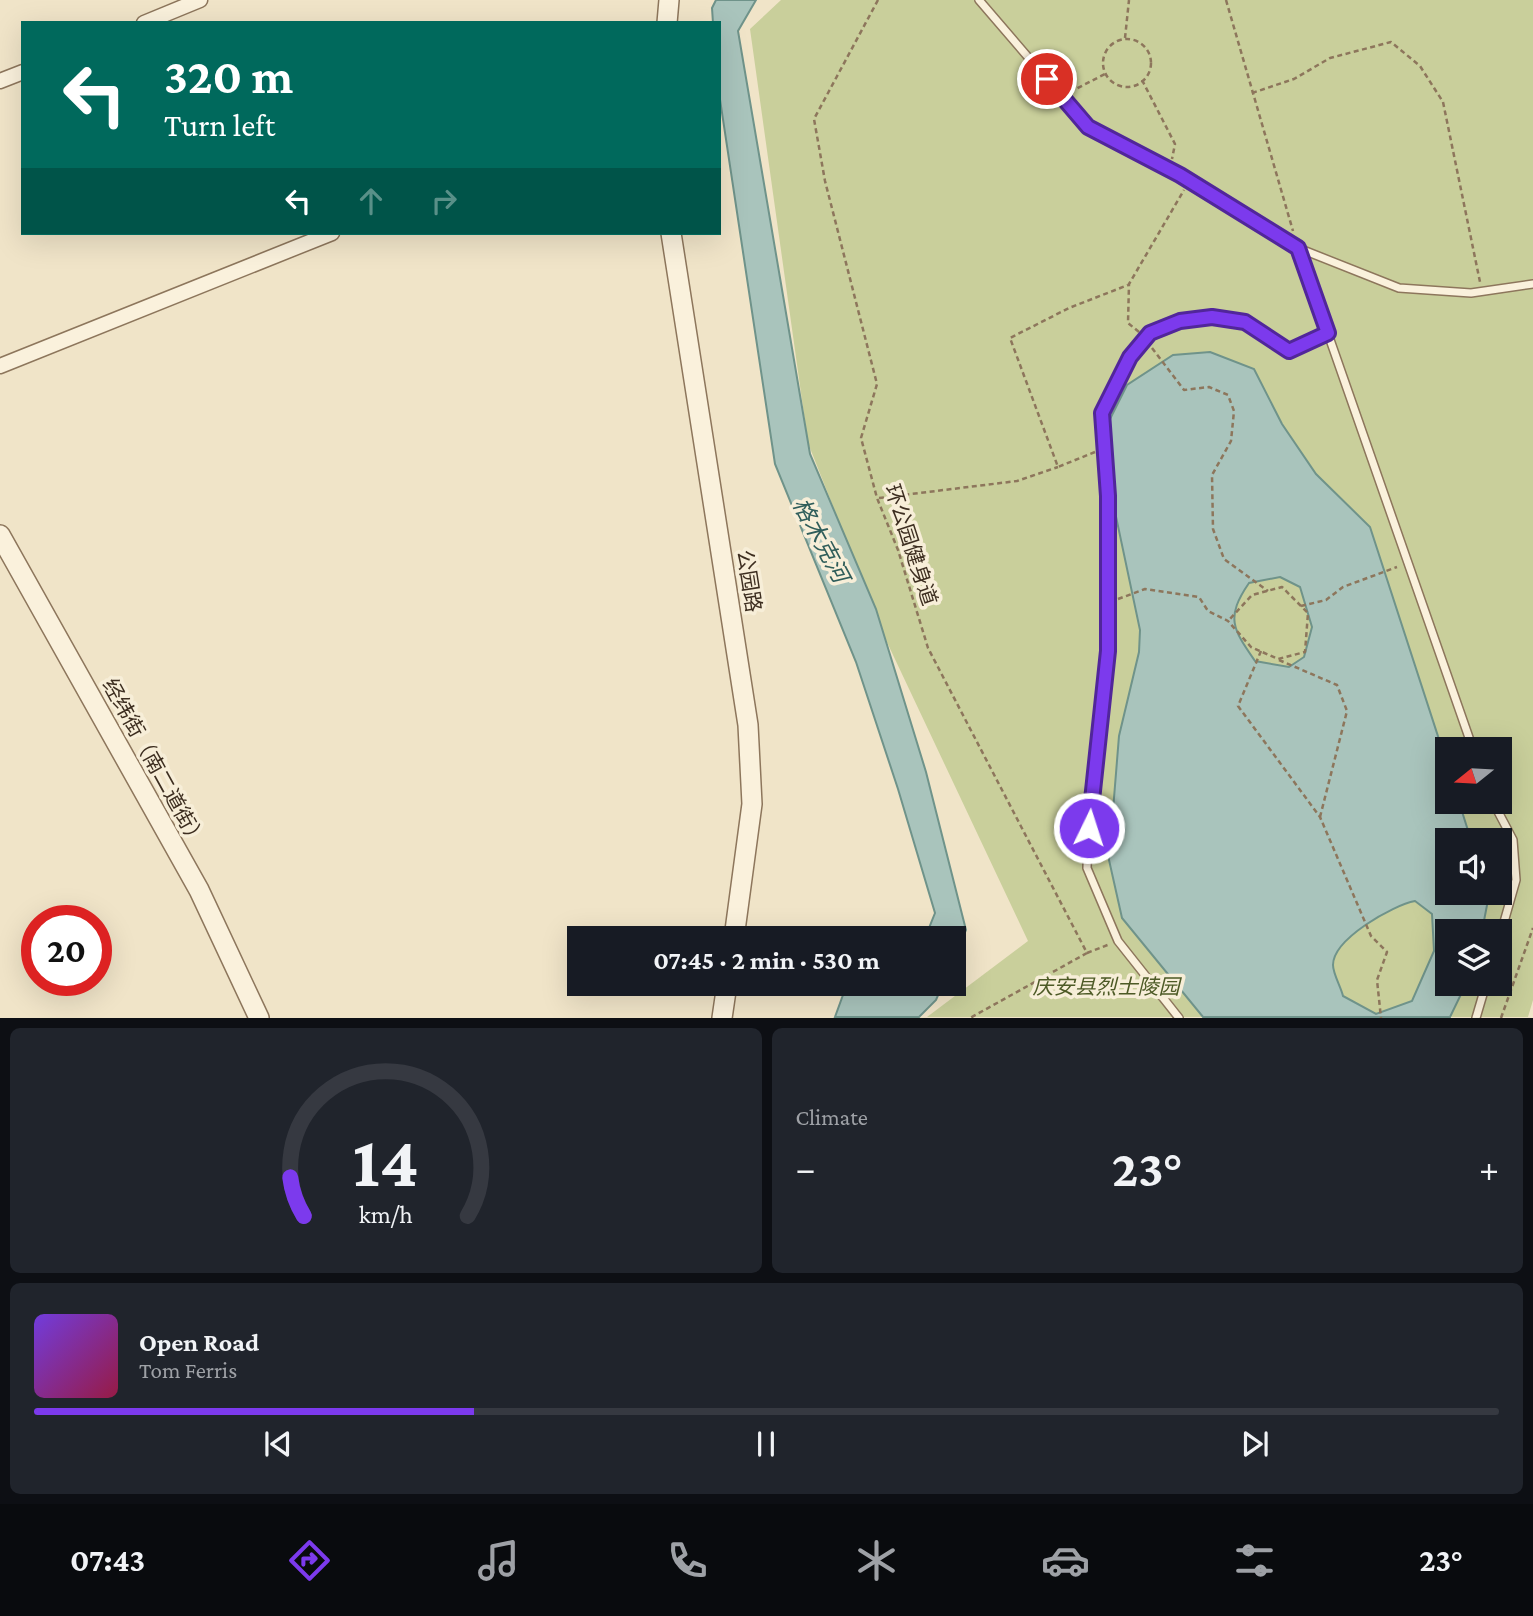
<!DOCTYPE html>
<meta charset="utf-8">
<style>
:root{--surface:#171b24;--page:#20242c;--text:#f1f3f6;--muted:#9ea1a6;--line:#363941;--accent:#7c3aed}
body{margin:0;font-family:"Crimson Pro","Noto Sans SC",serif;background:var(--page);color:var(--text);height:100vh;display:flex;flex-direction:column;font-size:26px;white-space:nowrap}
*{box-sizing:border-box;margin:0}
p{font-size:23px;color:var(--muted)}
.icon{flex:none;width:38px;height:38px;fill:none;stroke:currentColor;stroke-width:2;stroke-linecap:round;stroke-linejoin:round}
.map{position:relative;height:1018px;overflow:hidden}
.details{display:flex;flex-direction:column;gap:10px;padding:10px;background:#0d0f14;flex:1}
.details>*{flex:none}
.top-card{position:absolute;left:21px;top:21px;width:700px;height:214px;border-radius:0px;box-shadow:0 7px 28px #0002;background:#00695c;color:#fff;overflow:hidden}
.needle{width:46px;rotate:252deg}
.buttons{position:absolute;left:1435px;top:737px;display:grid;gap:14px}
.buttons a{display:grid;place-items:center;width:77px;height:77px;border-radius:0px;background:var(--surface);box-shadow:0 7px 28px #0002;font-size:35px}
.speed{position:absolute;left:21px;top:905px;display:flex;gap:14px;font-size:35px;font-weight:700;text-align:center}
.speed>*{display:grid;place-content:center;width:91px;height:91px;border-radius:50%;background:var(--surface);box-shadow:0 7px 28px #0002;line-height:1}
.speed .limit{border:10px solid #d22;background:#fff;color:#111}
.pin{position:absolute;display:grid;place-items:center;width:60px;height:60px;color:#fff;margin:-30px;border:4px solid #fff;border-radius:50%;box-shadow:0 2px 7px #0007}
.me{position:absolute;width:77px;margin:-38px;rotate:4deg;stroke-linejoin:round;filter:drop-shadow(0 0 5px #0008)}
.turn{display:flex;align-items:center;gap:24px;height:147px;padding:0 28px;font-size:32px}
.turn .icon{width:91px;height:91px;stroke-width:2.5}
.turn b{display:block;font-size:49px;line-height:60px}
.lanes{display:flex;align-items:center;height:66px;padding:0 28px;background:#0003;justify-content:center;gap:35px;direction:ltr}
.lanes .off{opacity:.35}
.big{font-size:52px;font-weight:700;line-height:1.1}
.details .card{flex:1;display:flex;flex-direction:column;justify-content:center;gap:10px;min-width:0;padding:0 24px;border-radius:10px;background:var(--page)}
.details .dial{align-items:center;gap:0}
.dial svg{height:182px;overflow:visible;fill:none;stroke:var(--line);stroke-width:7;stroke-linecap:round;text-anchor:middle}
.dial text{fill:var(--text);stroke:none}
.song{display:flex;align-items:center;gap:21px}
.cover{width:84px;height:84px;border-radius:10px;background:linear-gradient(135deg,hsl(260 70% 55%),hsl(340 70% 35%))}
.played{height:7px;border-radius:4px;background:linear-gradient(90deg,var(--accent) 30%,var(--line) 30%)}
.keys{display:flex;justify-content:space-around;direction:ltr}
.heat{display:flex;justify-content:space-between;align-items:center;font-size:38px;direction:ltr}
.details .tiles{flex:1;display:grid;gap:10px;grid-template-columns:1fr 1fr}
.card:last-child{grid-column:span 2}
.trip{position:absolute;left:567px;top:926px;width:399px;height:70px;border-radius:0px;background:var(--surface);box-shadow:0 7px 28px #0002;font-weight:700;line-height:70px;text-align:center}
.tabs{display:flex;height:112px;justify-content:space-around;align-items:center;background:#090b0e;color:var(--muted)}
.tabs .icon{width:49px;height:49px}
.tabs .current{color:var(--accent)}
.tabs b{font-size:32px;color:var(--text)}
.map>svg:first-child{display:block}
</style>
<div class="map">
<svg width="1533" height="1018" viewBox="0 0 1533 1018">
<rect width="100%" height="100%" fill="#f0e4c8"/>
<path fill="#c9cf9b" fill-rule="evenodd" d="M 781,0 L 1533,0 L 1533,1000 L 1528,1017 L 927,1017 L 1028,941 L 885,638 L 808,443 L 750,29 ZM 1447,749 L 1500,749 L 1500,802 L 1447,802 ZM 1447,840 L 1500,840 L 1500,892 L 1447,892 ZM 1447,931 L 1500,931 L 1500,984 L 1447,984 Z"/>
<g fill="#a9c4bc" stroke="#6f938a" stroke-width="2" fill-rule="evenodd">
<polygon points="716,0 756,0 738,31 810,454 876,609 926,772 966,930 954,958 954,938 925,938 935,913 898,789 856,662 775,464 719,93 719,23 713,23 712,8"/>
<path d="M 1210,352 L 1254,369 L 1282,424 L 1316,474 L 1370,527 L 1447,764 L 1447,802 L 1459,802 L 1471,840 L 1447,840 L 1447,892 L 1488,893 L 1489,895 L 1482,931 L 1447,931 L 1447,984 L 1466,984 L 1450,1017 L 1203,1017 L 1122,918 L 1109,860 L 1119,736 L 1139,652 L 1140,630 L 1107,474 L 1107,425 L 1127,385 L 1173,355 ZM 1280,577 L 1300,587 L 1312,627 L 1304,657 L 1289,667 L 1255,661 C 1233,629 1225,618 1249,583 ZM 1415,901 L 1432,914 L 1434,951 L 1412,1001 L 1376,1014 L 1343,996 C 1341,987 1333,974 1333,965 C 1333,939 1393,905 1415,901 Z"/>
<polygon points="847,984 943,984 936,1000 919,1017 835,1017"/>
</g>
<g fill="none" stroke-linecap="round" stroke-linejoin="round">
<defs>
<g id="service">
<polyline points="979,0 1088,127 1180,175 1298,248 1399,288 1471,293 1533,284"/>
<polyline points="1298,248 1473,749"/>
<polyline points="1493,802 1513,840 1516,880 1500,936"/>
<polyline points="1179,1018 1118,941 1087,868 1089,808 1108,651 1108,496 1102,413 1130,357 1150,333 1179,321 1212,317 1245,322 1289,351 1328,333"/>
<polyline points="1476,1018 1486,984"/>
</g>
<g id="minor">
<polyline points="144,23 200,0"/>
<polyline points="0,81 23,72"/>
<polyline points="0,366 332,233"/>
</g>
<g id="tertiary">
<polyline points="667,23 669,0"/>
<polyline points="671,233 748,725 752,804 734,938"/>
<polyline points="0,535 199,890 259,1018"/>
<polyline points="722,1018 727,984"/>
</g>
</defs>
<use href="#service" stroke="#8d765c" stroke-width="10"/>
<use href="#minor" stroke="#8d765c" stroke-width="17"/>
<use href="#tertiary" stroke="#8d765c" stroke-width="22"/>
<g stroke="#8d765c" stroke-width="2.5" stroke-dasharray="5 3.5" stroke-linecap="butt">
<polyline points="878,0 814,119 825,181 877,384 861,438 877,498 898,550 928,648 1087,953 970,1018"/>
<polyline points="1226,0 1293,231"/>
<polyline points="1125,38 1129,0"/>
<circle cx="1127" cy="63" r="24"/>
<polyline points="1142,80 1175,144 1172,159"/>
<polyline points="1070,92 1105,74"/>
<polyline points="1252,93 1294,79 1330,58 1391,42 1420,66 1443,102 1480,282"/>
<polyline points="1139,332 1128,323 1129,284 1184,190"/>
<polyline points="1152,348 1184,390 1209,387 1228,395 1234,411 1231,441 1212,475 1213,529 1224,559 1268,591"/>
<polyline points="1095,452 1058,467 1010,338 1069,308 1128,285"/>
<polyline points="879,498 1017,481 1058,467"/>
<polyline points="1118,599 1145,589 1199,597 1208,611 1228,621 1251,647 1278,659 1305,652 1308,613 1282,587 1252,595 1228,621"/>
<polyline points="1301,606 1326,600 1343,587 1397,567"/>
<polyline points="1261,651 1238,706 1320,817 1371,936 1387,952 1377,980 1381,1018"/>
<polyline points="1279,660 1337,685 1347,711 1320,817"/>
<polyline points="1087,953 1110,944"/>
<polyline points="1501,1018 1533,928"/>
</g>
<use href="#service" stroke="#faf1dc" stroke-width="7"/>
<use href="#minor" stroke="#faf1dc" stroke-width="14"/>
<use href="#tertiary" stroke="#faf1dc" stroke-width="19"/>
</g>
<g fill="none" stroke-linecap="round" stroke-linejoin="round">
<defs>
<polyline id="route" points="1047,79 1088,127 1180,175 1298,248 1328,333 1289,351 1245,322 1212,317 1180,321 1150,333 1130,357 1102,413 1108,496 1108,651 1089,828"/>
</defs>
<use href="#route" stroke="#51269a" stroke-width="18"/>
<use href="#route" stroke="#7c3aed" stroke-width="12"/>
</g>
<g text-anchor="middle" stroke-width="7" stroke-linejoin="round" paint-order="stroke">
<g font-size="21" fill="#3d2e20" stroke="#f7eed8">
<text transform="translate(911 545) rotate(72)" y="7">环公园健身道</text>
<text transform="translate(749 581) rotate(81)" y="7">公园路</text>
<text transform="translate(154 763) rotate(61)" y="7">经纬街（南二道街）</text>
</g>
<g font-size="21" font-style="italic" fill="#4d5a26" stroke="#f7eed8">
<text x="1106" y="994">庆安县烈士陵园</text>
</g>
<g font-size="23" font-style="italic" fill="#2f5d5a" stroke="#f7eed8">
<text transform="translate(821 540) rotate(62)" y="8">格木克河</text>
</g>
</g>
</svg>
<div class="buttons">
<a><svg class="needle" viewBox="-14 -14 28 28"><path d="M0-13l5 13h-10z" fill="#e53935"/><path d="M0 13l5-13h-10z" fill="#9ea1a6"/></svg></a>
<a><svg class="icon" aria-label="sound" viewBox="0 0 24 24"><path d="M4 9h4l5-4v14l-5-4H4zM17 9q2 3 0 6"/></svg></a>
<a><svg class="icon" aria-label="layers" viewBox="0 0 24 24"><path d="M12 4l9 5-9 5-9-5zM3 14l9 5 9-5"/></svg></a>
</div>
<div class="speed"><div class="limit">20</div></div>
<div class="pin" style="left:1047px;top:79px;background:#d93025"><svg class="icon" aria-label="arrive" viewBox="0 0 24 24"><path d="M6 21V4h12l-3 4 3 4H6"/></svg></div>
<svg class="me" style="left:1089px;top:828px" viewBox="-20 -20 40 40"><circle r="17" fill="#7c3aed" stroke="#fff" stroke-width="3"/><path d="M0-11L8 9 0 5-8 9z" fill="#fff"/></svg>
<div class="trip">07:45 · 2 min · 530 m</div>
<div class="top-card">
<div class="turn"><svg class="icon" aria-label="left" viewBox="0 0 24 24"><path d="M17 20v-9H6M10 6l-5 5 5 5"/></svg><div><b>320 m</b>Turn left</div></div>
<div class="lanes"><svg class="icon" aria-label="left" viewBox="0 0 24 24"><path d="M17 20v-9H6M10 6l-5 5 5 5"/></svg><svg class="icon off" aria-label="ahead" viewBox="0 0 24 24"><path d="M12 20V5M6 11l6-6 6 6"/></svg><svg class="icon off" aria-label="right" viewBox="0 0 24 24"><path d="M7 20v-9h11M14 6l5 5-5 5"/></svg></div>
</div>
</div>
<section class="details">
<div class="tiles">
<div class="card dial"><svg viewBox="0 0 100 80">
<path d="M14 69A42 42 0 1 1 86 69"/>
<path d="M14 69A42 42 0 0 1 8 52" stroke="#7c3aed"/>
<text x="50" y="56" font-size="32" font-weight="700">14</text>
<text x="50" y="72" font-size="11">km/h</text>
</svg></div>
<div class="card"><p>Climate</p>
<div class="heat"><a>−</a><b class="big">23°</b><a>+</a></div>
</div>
<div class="card">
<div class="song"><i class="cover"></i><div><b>Open Road</b><p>Tom Ferris</p></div></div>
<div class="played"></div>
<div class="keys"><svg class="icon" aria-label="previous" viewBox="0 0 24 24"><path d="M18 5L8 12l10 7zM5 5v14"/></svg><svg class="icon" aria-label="pause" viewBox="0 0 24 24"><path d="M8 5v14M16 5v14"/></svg><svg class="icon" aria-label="next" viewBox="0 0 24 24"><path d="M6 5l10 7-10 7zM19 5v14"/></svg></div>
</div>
</div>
</section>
<nav class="tabs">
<b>07:43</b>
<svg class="icon current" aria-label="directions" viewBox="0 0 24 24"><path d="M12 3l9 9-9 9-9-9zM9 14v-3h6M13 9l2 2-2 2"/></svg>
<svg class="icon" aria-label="music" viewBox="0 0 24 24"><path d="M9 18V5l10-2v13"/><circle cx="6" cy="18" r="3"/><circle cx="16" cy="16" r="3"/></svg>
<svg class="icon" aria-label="phone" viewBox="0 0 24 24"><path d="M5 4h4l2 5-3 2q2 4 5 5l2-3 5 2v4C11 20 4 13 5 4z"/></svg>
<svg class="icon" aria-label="climate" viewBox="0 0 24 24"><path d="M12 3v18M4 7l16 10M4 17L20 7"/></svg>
<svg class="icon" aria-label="car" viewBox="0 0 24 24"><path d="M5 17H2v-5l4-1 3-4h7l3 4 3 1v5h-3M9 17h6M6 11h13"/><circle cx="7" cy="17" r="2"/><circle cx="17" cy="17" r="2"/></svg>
<svg class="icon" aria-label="filters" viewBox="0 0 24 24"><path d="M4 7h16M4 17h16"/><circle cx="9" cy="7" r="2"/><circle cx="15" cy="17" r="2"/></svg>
<b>23°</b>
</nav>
